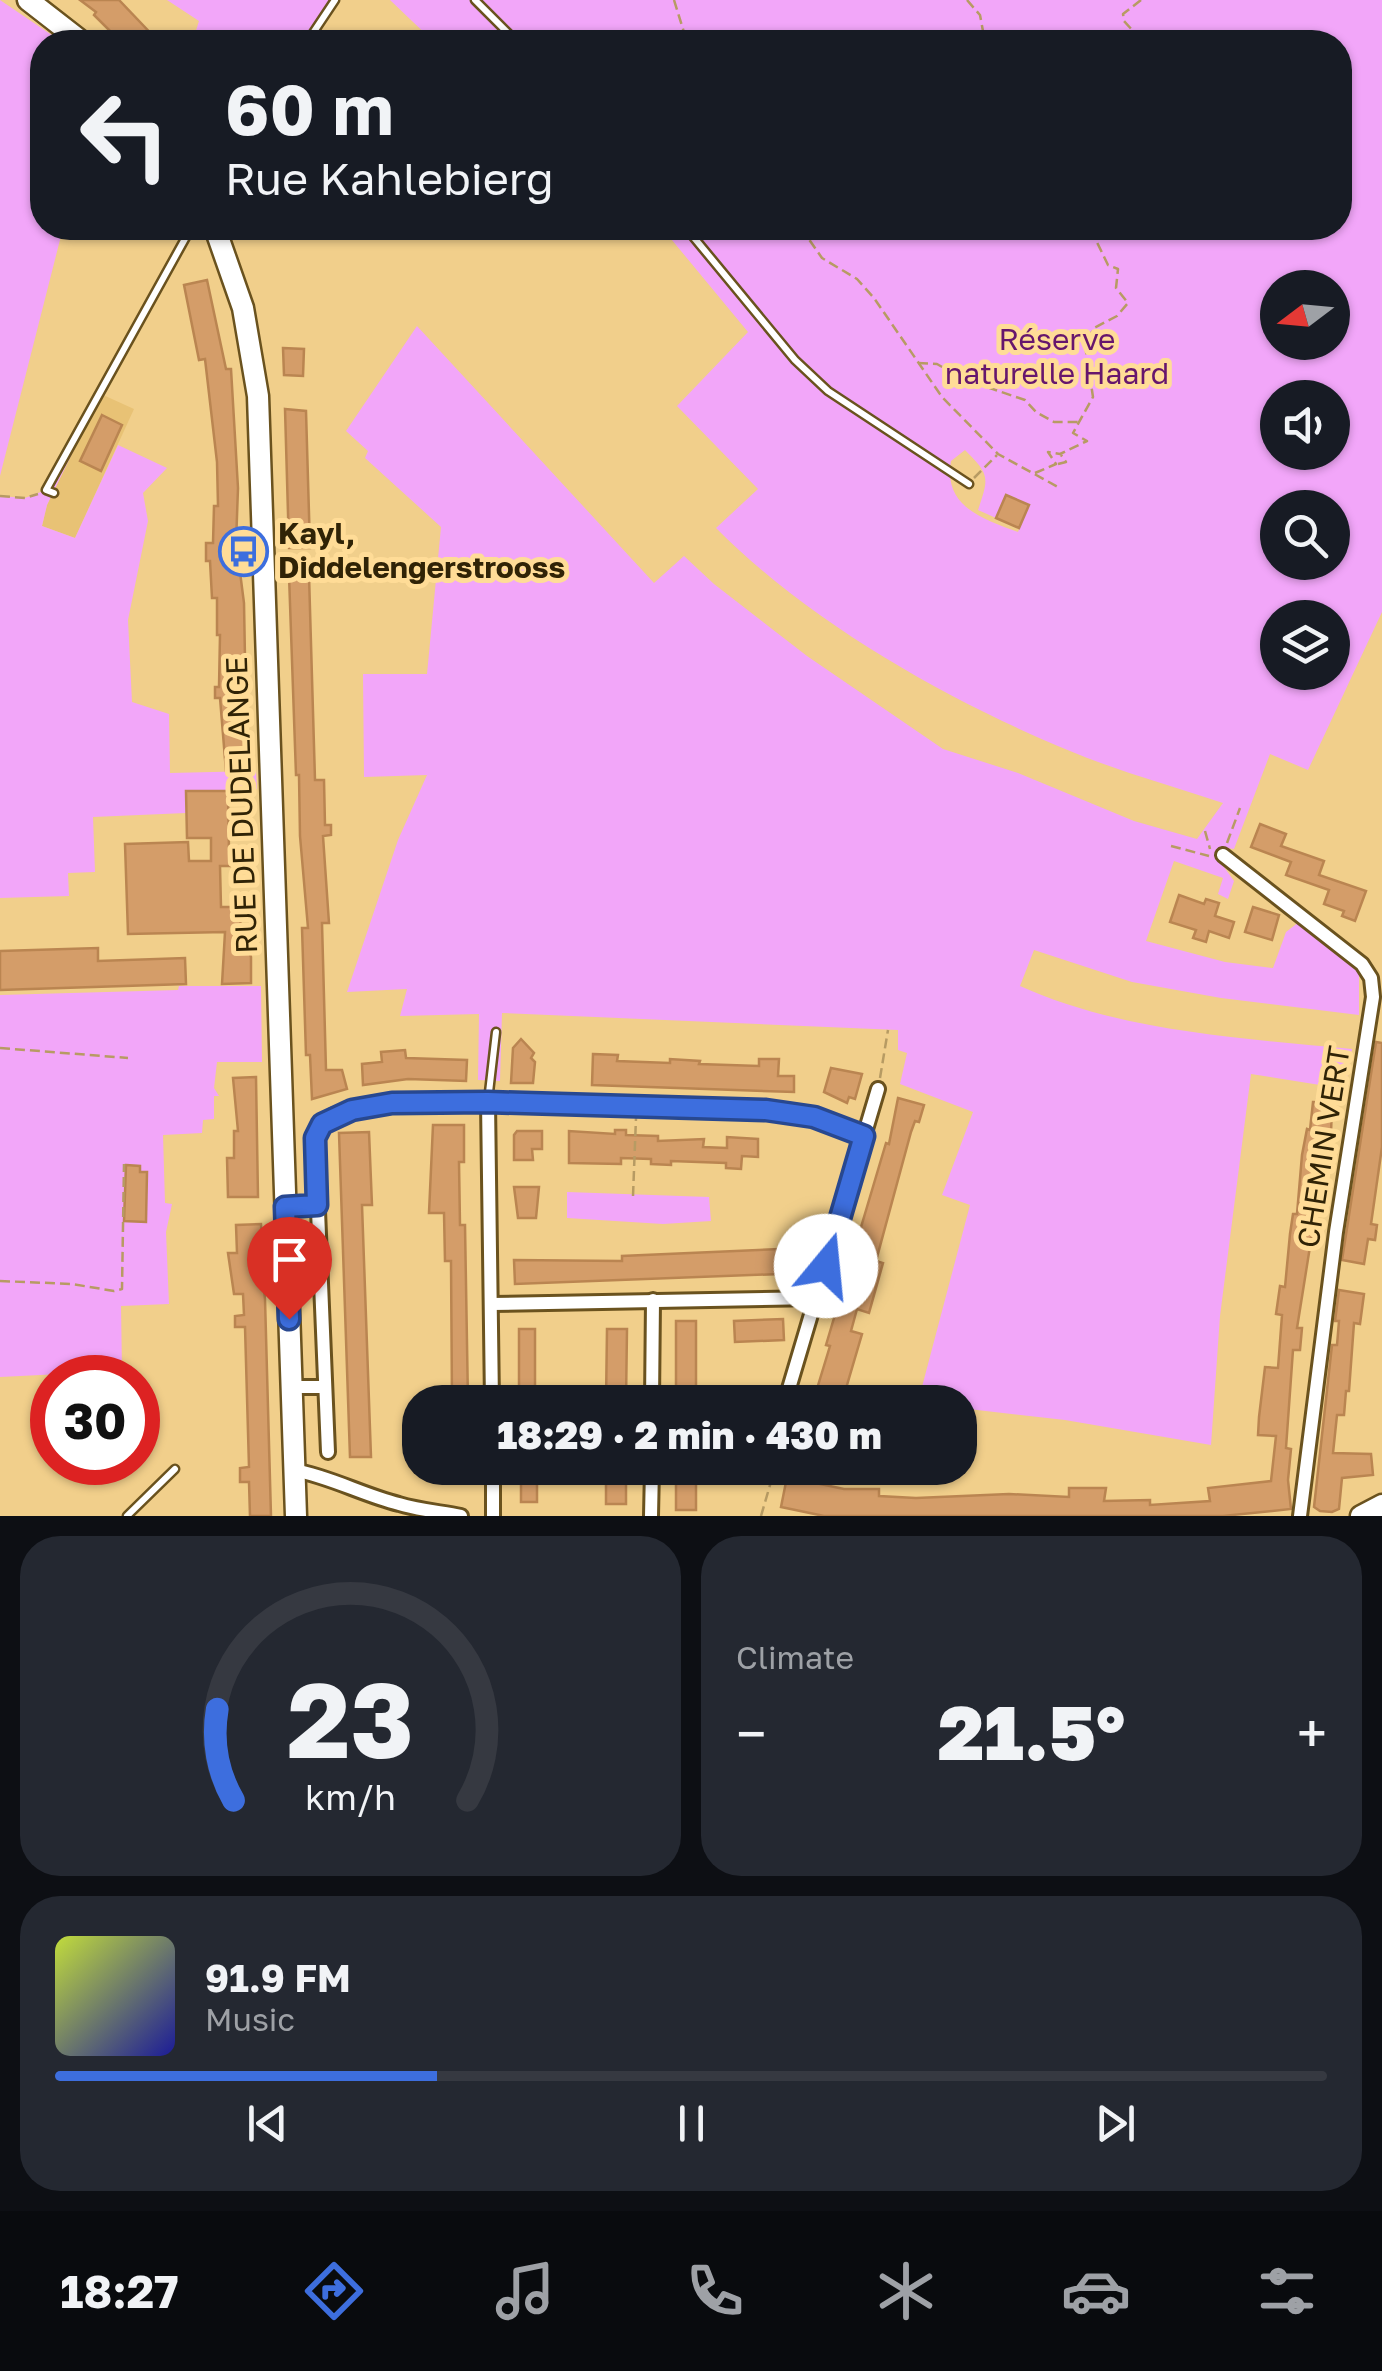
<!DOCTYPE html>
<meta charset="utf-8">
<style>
:root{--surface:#171b24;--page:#242831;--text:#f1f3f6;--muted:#9ea1a6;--line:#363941;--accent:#3d6ede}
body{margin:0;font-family:"Golos Text",sans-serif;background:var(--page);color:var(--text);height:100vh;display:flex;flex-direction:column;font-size:38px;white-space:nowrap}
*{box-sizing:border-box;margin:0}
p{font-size:32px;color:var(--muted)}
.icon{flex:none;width:55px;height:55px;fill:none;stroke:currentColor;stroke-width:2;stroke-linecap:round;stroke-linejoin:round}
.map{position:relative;height:1516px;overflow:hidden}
.panel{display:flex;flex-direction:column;gap:20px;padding:20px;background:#0d0f14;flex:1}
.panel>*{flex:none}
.top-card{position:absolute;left:30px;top:30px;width:1322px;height:210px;border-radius:40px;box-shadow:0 2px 8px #0004;background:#171b24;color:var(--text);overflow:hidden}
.needle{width:65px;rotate:254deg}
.buttons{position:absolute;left:1260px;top:270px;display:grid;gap:20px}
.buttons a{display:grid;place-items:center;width:90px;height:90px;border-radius:50%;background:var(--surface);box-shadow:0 2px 8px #0004;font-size:50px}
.speed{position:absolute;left:30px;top:1355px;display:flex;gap:20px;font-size:50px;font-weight:700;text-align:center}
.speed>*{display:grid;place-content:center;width:130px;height:130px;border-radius:50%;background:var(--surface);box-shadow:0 2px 8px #0004;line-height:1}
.speed .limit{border:15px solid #d22;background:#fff;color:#111}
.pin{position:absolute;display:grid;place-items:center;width:85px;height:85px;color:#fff;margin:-102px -42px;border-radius:50% 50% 50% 0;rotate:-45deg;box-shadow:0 0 10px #0007}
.pin .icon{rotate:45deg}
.me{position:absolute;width:110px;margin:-55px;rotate:17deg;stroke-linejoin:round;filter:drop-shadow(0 0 8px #0008)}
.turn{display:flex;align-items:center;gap:35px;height:210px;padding:0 30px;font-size:45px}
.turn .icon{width:130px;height:130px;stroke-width:2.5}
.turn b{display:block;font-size:70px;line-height:85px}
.big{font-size:75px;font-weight:800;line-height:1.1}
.panel .tile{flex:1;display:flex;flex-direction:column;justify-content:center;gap:15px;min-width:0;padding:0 35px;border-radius:40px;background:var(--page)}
.panel .dial{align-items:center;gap:0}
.dial svg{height:260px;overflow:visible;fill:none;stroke:var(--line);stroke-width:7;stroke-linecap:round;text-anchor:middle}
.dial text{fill:var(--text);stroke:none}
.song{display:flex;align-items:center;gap:30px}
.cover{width:120px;height:120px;border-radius:15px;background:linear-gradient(135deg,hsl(70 70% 55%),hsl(240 70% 35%))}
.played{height:10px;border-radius:5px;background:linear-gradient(90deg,var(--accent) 30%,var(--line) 30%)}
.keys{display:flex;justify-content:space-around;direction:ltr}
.heat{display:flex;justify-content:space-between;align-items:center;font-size:55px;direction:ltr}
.panel .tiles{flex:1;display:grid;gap:20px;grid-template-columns:1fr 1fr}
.tile:last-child{grid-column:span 2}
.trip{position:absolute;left:402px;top:1385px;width:575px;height:100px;border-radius:40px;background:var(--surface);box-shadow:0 2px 8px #0004;font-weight:800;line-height:100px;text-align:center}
.tabs{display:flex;height:160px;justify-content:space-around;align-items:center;background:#090b0e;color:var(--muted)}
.tabs .icon{width:70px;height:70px}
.tabs .on{color:var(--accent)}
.tabs b{font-size:45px;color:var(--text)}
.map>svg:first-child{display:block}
</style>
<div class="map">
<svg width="1382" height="1516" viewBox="0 0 1382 1516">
<rect width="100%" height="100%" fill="#f1cf8b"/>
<polygon fill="#e8c275" points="101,394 134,409 75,538 42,526 47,505"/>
<g fill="#f2a6f9" fill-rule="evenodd">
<polygon points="0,0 62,42 42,42 42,228 63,228 0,476"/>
<polygon points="167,0 335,0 307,42 204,42 194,37 199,21"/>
<path d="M 390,0 L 1382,0 L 1382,612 L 1308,770 L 1270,754 L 1234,849 L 1221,847 L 1217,857 L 1234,881 L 1228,899 L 1218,894 L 1223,878 L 1174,861 L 1146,941 L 1225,962 L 1273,968 L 1286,932 L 1299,922 L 1353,964 L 1359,973 L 1359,1015 L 1221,998 L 1132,982 L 1034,950 L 1020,986 C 1122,1032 1242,1038 1352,1049 L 1345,1089 L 1251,1074 L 1220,1316 L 1211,1445 L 1065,1420 L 960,1408 L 960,1402 L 918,1402 L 970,1205 L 942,1195 L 973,1112 L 900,1084 L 907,1053 L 898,1050 L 898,1030 L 502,1013 L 500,1081 L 478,1080 L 479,1014 L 400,1016 L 407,989 L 347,992 L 398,840 L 427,775 L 364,777 L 363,674 L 427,674 L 441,527 L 365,458 L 368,451 L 346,431 L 417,326 L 654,583 L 684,556 L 714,584 L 807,656 L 943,749 L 1018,773 L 1134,821 L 1197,839 L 1223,803 C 1173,786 1120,772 1070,751 C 948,701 809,622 716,528 L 758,489 L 677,406 L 748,332 L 662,228 L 1340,228 L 1340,42 L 434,42 ZM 1278,288 L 1332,288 L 1332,342 L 1278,342 ZM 1278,398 L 1332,398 L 1332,452 L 1278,452 ZM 965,450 C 990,475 989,477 978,510 L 996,518 L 1006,495 L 1029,505 L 1018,532 C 982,519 943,506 951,461 ZM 1278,508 L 1332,508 L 1332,562 L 1278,562 ZM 1278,618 L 1332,618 L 1332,672 L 1278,672 Z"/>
<polygon points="101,394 47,505 42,526 75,538 118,445 167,468 143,493 148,521 128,620 132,702 169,714 170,773 256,771 257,789 186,792 186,813 93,817 95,872 68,873 69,896 0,898 0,496 25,498 46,490"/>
<polygon points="179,986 261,986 262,1062 217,1062 214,1088 219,1096 214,1096 214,1119 203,1120 202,1133 163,1135 165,1203 172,1204 166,1232 169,1304 121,1306 122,1371 0,1377 0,995 178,990"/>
<polygon points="567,1192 709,1197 711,1221 663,1224 567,1218"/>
</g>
<g fill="#d49d69" stroke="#ba8551" stroke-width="2.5">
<polygon points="80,0 119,0 159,42 131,42 124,35 119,40 94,15 96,12"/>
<polygon points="207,280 226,369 231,369 238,488 235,572 240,572 244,603 247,770 226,771 220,698 215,698 215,687 219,687 220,635 217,635 217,598 212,598 210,561 206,561 206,543 213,543 214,506 218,506 217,462 205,359 199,360 184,285"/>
<polygon points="283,348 304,349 303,376 284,375"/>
<polygon points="285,409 306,411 310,548 289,548"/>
<polygon points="102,415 122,425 101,471 80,461"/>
<polygon points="1006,495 1029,505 1019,528 996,518"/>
<polygon points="289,575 309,575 315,780 324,780 325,825 331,825 331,835 323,836 329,923 322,923 326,1070 342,1070 347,1089 312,1099 310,1055 306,1055 302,928 308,928 300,836 299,775 296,775"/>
<polygon points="186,791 228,791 229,851 243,851 243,866 220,866 221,907 240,907 241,952 249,952 251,957 251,983 222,984 225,932 128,934 125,844 188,842 189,861 211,861 211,838 187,838"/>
<polygon points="1260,824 1286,834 1281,846 1324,861 1319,875 1366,891 1355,921 1342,916 1344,911 1324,904 1329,890 1286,875 1291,862 1251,847"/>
<polygon points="1179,895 1204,904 1206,899 1219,903 1215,916 1234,922 1229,938 1209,931 1206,942 1193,938 1196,930 1170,922"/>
<polygon points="1253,907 1279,915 1272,940 1245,932"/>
<polygon points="98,948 98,961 185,958 186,984 0,990 0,951"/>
<polygon points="521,1039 534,1053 531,1058 535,1062 533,1083 511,1083 513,1048"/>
<polygon points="1376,1042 1382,1043 1382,1147 1371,1224 1377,1225 1375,1240 1368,1239 1364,1264 1342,1260"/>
<polygon points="405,1050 406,1058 467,1060 466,1081 408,1079 363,1085 362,1064 382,1062 381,1052"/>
<polygon points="593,1054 618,1055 617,1061 670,1063 670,1059 700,1061 699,1064 759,1066 759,1059 779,1059 778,1076 794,1076 794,1092 592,1085"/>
<polygon points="831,1068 862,1074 855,1099 849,1097 847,1103 824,1092"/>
<polygon points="256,1077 258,1197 228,1197 227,1158 234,1158 234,1131 238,1131 233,1078"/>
<polygon points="898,1098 924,1105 919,1122 915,1121 911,1132 876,1261 883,1263 869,1313 857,1309 851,1331 862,1334 842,1402 813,1402 830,1346 826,1345 886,1143 889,1144"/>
<polygon points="1313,1102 1332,1103 1331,1134 1324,1159 1297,1328 1302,1328 1300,1350 1293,1350 1286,1448 1291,1449 1288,1480 1291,1509 1223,1516 824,1516 781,1507 787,1477 844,1489 879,1489 879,1496 916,1498 1009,1494 1069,1497 1069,1488 1106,1488 1104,1501 1150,1500 1150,1505 1210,1501 1208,1488 1271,1481 1276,1436 1258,1435 1259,1417 1265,1367 1278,1368 1282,1315 1276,1314 1280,1286 1285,1287 1290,1234 1293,1214 1297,1214 1302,1155 1307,1129 1310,1130"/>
<polygon points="433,1125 464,1125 464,1162 459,1162 460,1225 465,1225 468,1402 452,1402 451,1261 445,1261 444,1213 429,1213"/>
<polygon points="615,1130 626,1130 626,1135 658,1136 658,1141 704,1139 703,1147 727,1148 727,1137 758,1139 758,1157 742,1156 741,1169 726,1168 726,1163 671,1161 671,1165 651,1164 651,1159 621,1158 621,1164 569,1163 569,1131 615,1134"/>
<polygon points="517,1131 542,1131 542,1149 532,1149 533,1160 514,1160 514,1135"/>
<polygon points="369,1132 372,1205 362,1205 371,1457 350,1457 339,1133"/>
<polygon points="126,1165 140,1166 140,1172 147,1172 146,1222 124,1221"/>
<polygon points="514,1187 539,1187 536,1218 518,1218"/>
<polygon points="261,1224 262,1243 259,1244 265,1299 271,1516 250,1516 249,1482 240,1482 240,1468 249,1467 245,1327 235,1327 235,1316 244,1315 243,1294 234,1294 228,1253 237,1253 236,1225"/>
<polygon points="804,1248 805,1273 515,1284 514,1260 622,1261 622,1256"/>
<polygon points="1339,1290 1364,1294 1360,1324 1354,1323 1349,1391 1346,1391 1344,1415 1337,1415 1333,1453 1371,1454 1373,1475 1342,1478 1339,1509 1332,1512 1320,1511 1314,1507 1332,1345 1337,1345 1339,1321 1335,1321"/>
<polygon points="783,1319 784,1340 735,1342 734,1321"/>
<rect x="676" y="1321" width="20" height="81"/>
<rect x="519" y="1329" width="16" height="73"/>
<polygon points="607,1329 627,1329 626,1402 606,1402"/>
<rect x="521" y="1468" width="16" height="34"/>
<rect x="606" y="1468" width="20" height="36"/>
<rect x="676" y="1468" width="20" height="42"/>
</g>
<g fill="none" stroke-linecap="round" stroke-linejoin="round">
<defs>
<g id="service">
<polyline points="475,0 517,42"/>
<polyline points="307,42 335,0"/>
<polyline points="686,228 795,360 828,391 969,484"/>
<polyline points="54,493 46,490 191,228"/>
<polyline points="488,1101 496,1032"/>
<polyline points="127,1516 175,1469"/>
</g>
<g id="minor">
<polyline points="1223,855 1362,964 1371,978 1373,997 1336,1232 1300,1516"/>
<polyline points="488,1102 492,1402"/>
<polyline points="285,1207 317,1205"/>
<polyline points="491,1304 816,1298"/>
<polyline points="291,1387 325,1387"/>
<polyline points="652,1402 653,1300"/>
<polyline points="785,1402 878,1089"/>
<polyline points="328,1452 315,1138 322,1123 334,1115 352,1109 393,1103 488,1102 766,1110 814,1117 864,1136"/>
<polyline points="493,1468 493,1516"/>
<path d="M 294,1470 C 331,1477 363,1495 399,1504 C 419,1510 441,1512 461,1516"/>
<polyline points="651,1516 652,1468"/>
</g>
<g id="primary">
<polyline points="28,0 82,42"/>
<polyline points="215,228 243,308 258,396 296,1516"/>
<polyline points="1361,1516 1382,1505"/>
</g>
</defs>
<use href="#service" stroke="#6a521e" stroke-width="11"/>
<use href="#minor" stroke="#6a521e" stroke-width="18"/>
<use href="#primary" stroke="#6a521e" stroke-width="25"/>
<g stroke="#b79b63" stroke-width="2.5" stroke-dasharray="10 5" stroke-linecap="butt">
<polyline points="674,0 687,42"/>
<polyline points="967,0 980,15 985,42"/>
<polyline points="1141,0 1123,14 1124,21 1143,42"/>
<polyline points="801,228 822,258 857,279 874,298 942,397 998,454 1058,487"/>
<polyline points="918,363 937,364 963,379 1025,400 1036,412 1054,422 1079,422"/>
<polyline points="1058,464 1066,462 1061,455"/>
<polyline points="1035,473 1056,464 1048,452 1060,454 1087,441 1073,433 1093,397 1085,345 1094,328 1117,316 1128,303 1116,288 1118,269 1108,265 1090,228"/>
<polyline points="974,478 997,455"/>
<polyline points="0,496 25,498 38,494"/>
<polyline points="1205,831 1210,849"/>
<polyline points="1227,843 1240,808"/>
<polyline points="1171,846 1209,856"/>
<polyline points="0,1048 128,1058"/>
<polyline points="880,1078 888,1030"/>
<polyline points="633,1196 636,1118"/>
<polyline points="0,1281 72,1284 114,1291 122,1289 124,1164"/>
<polyline points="761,1516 775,1468"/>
</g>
<use href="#service" stroke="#fff" stroke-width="6"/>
<use href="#minor" stroke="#fff" stroke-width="12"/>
<use href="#primary" stroke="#fff" stroke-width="20"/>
</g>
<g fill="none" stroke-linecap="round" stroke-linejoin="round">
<defs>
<polyline id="route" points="289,1319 285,1207 317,1205 315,1138 322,1124 352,1110 392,1103 488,1102 766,1110 814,1117 864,1136 826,1266"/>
</defs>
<use href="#route" stroke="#284890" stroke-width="25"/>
<use href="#route" stroke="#3d6ede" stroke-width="18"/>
</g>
<defs>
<symbol id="bus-ring" viewBox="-11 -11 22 22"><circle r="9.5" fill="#ffdc97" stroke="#3d6ede" stroke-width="1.5"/><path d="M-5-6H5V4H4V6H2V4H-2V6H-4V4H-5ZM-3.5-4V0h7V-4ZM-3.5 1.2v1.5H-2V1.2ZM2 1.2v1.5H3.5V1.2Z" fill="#3d6ede"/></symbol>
</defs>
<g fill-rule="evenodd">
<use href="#bus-ring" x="216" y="524" width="55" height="55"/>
</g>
<g text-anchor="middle" stroke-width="10" stroke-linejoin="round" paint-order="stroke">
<g font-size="30" fill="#66166d" stroke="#ffdc97">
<text x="1057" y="350">Réserve<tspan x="1057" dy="34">naturelle Haard</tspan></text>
</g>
<g font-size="30" font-weight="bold" fill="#302306" stroke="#ffdc97" text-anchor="start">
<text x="278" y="544">Kayl,<tspan x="278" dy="34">Diddelengerstrooss</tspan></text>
</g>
<g font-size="30" fill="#302306" stroke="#ffdc97">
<text transform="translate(242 805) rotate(-92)" y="10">RUE DE DUDELANGE</text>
<text transform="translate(1324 1147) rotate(-81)" y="10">CHEMIN VERT</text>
</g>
</g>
</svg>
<div class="buttons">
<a><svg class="needle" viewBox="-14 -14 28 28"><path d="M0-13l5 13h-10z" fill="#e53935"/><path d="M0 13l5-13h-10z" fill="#9ea1a6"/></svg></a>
<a><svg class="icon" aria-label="sound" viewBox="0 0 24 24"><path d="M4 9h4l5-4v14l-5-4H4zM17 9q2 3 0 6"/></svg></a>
<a><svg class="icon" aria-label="search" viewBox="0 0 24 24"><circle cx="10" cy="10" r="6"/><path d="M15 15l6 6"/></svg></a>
<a><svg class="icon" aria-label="layers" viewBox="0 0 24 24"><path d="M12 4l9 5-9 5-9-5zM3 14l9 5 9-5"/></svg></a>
</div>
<div class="speed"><div class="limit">30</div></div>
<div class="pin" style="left:289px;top:1319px;background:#d93025"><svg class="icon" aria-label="arrive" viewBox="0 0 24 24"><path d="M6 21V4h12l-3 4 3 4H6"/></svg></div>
<svg class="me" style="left:826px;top:1266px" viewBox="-20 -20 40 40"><circle r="19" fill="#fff"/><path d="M0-13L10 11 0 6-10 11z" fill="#3d6ede"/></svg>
<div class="trip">18:29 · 2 min · 430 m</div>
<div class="top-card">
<div class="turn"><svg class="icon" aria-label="left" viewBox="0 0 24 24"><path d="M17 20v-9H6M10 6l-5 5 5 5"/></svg><div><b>60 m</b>Rue Kahlebierg</div></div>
</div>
</div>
<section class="panel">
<div class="tiles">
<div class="tile dial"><svg viewBox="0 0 100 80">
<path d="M14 69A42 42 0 1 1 86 69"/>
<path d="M14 69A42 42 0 0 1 9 41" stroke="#3d6ede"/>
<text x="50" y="56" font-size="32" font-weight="700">23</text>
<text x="50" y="72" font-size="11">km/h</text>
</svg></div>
<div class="tile"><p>Climate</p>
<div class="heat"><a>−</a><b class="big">21.5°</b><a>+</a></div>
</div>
<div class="tile">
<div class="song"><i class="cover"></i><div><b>91.9 FM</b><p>Music</p></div></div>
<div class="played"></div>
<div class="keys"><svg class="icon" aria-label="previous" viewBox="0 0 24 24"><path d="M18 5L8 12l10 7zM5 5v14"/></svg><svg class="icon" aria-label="pause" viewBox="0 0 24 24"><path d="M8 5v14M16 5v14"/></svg><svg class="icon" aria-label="next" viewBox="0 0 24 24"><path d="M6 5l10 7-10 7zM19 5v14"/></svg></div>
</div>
</div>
</section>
<nav class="tabs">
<b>18:27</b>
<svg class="icon on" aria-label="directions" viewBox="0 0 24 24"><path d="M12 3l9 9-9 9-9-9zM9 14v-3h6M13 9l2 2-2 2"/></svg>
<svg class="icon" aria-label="music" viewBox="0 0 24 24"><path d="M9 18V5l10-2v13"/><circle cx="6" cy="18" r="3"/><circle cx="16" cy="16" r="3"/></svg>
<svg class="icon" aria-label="phone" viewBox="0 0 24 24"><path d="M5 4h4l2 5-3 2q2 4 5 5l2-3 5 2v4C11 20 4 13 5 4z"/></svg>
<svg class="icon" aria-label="climate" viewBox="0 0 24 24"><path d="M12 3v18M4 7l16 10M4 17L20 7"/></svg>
<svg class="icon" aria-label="car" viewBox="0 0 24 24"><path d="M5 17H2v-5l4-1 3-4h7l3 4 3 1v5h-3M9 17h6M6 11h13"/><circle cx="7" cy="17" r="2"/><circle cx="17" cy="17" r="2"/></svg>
<svg class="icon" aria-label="filters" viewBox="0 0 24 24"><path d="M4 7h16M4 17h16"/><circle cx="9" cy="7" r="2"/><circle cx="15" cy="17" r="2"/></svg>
</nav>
